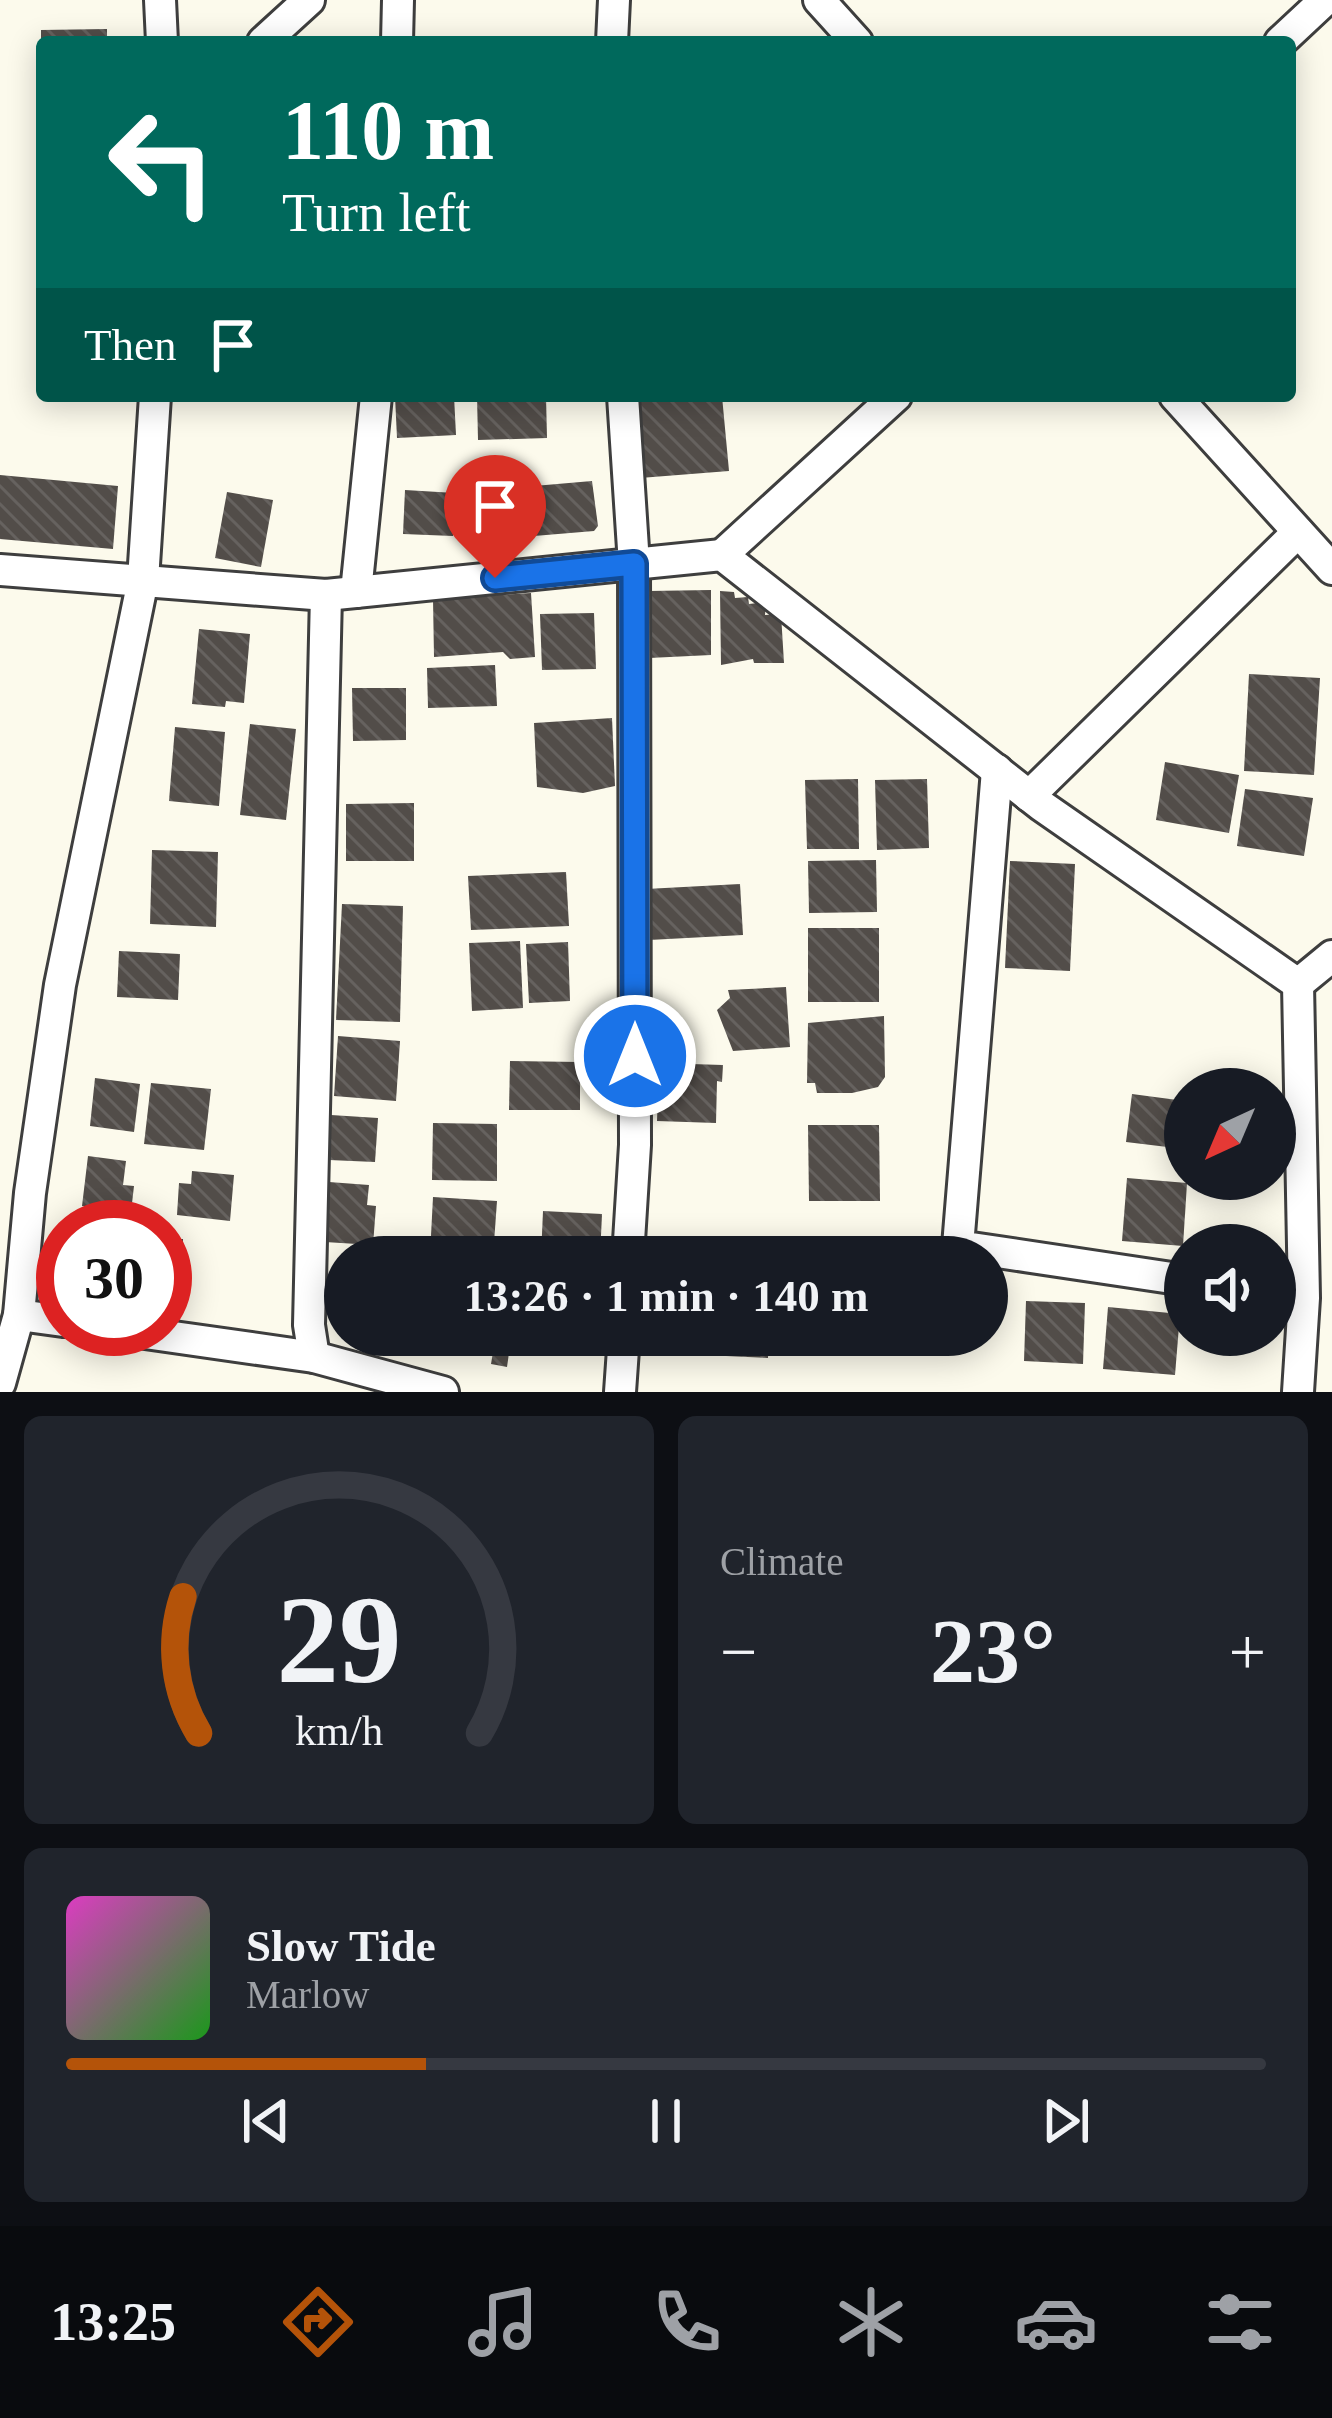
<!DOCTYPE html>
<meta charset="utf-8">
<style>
:root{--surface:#171b24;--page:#20242c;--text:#f1f3f6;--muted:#9ea1a6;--line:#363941;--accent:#b45309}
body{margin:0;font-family:"Times New Roman",serif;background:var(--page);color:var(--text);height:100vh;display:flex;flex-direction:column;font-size:45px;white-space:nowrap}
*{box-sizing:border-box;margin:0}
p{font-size:39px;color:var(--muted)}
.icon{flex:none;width:66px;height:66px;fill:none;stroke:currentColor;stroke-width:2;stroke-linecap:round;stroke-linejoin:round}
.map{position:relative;height:1392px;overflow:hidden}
.panel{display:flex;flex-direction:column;gap:24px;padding:24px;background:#0d0f14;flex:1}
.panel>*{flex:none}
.guide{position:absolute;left:36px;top:36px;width:1260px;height:366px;border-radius:12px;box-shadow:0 6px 30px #0003;background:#00695c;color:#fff;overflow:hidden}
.needle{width:78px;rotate:224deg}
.tools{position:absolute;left:1164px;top:1068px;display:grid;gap:24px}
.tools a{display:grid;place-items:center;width:132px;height:132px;border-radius:50%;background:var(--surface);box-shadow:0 6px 30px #0003;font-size:60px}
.speed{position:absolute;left:36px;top:1200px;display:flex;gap:24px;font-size:60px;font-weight:700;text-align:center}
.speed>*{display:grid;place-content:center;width:156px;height:156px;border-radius:50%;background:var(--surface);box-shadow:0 6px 30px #0003;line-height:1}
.speed .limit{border:18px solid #d22;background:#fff;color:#111}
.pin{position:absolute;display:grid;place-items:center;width:102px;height:102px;color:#fff;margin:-123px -51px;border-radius:50% 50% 50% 0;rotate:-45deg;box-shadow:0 0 12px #0007}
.pin .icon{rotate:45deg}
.me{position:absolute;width:132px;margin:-66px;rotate:0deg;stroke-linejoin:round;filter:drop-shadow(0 0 9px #0008)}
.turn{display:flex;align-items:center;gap:42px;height:252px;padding:0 48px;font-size:54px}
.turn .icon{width:156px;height:156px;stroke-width:2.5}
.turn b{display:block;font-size:84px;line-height:102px}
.then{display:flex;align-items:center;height:114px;padding:0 48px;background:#0003;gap:24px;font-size:45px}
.big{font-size:90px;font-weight:700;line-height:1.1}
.panel .widget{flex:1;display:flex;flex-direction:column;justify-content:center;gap:18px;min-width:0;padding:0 42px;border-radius:18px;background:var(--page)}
.panel .dial{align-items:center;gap:0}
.dial svg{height:312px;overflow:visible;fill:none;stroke:var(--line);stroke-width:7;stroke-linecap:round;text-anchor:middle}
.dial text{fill:var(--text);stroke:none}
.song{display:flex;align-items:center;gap:36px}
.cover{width:144px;height:144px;border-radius:18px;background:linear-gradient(135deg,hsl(310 70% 55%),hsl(120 70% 35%))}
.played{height:12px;border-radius:6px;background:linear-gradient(90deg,var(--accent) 30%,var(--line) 30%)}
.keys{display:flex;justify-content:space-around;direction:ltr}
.heat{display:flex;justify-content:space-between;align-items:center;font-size:66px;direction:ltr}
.panel .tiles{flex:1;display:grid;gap:24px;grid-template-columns:1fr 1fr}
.widget:last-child{grid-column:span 2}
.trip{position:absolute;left:324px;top:1236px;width:684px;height:120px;border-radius:60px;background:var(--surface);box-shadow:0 6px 30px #0003;font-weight:700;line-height:120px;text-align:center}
.dock{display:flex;height:192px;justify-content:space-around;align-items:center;background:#090b0e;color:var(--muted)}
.dock .icon{width:84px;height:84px}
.dock .active{color:var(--accent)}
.dock b{font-size:54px;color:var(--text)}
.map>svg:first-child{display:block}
</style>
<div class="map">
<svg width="1332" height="1392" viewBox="0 0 1332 1392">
<defs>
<pattern id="building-back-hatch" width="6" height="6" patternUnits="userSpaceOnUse" patternTransform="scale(3)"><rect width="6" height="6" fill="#524d49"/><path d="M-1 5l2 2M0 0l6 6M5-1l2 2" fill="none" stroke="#66625f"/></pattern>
</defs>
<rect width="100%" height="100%" fill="#fcfaec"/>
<g fill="url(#building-back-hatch)">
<polygon points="107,29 107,42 41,42 41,30"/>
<polygon points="395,396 454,396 456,435 397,438"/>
<polygon points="477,396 546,396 547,438 478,440"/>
<polygon points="722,396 729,471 640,478 633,397"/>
<polygon points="0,475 118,486 113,549 0,539"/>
<polygon points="592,481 598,526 594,531 510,538 503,534 499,489"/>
<polygon points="405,490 455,493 453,536 403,534"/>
<polygon points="227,492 273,500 261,567 215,558"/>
<polygon points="711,590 711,655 649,658 649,591"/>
<polygon points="720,591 734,592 735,598 748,597 749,604 766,602 765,615 781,614 784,663 754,663 753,659 721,665"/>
<polygon points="531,593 535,657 510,659 503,652 434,657 433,599"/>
<polygon points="594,613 596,669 542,670 540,614"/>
<polygon points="199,629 250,634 244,703 226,701 225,707 192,704"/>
<polygon points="495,665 497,706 428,708 427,668"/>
<polygon points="1249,674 1320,678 1314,775 1244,771"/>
<polygon points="352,688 406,688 406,740 353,741"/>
<polygon points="612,718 615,786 583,793 537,787 534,723"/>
<polygon points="250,724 296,729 286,820 240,815"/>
<polygon points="175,727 225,732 219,806 169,801"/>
<polygon points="1165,762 1239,775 1229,833 1156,820"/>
<polygon points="858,779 859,849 807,849 805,780"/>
<polygon points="927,779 929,848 877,850 875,780"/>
<polygon points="1245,789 1313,798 1304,856 1237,846"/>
<polygon points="414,803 414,861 346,861 346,804"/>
<polygon points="152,850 218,852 216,927 150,924"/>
<polygon points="876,860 877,912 809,913 808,861"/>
<polygon points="1010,861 1075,864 1070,971 1005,968"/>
<polygon points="566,872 569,926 471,930 468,876"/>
<polygon points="740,884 743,935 649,940 646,889"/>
<polygon points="342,904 403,906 400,1022 336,1020"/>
<rect x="808" y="928" width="71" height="74"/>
<polygon points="520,941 523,1008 472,1011 469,943"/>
<polygon points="568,942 570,1001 529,1003 526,944"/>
<polygon points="119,951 180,954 178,1000 117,997"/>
<polygon points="786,987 790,1047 733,1051 717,1010 730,998 728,990"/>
<polygon points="884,1016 885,1077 878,1087 852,1093 817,1093 815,1083 807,1083 808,1023"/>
<polygon points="338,1036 400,1041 396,1101 334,1096"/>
<polygon points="510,1061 580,1062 580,1110 509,1110"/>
<polygon points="659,1063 723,1065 722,1082 717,1081 716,1123 657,1121"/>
<polygon points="95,1078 140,1084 134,1132 90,1126"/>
<polygon points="151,1083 211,1089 204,1150 144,1144"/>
<polygon points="1132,1094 1185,1101 1184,1149 1126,1142"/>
<polygon points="331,1115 378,1118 375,1162 329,1160"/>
<polygon points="433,1123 497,1124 497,1181 432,1180"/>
<polygon points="808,1125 879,1125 880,1201 809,1201"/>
<polygon points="88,1156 126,1161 123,1185 134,1186 131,1212 82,1206"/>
<polygon points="192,1171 234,1175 230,1221 177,1215 179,1183 191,1184"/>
<polygon points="1127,1178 1187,1183 1183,1246 1122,1241"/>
<polygon points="329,1182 369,1185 367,1205 376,1206 373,1245 325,1242"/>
<polygon points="433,1197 497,1201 493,1257 430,1255"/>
<polygon points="543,1211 602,1214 600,1257 541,1257"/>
<polygon points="165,1239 183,1239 181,1307 165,1306"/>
<polygon points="335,1262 345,1263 345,1313 331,1311"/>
<polygon points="1026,1301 1085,1303 1083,1364 1024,1361"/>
<polygon points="1108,1307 1180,1314 1175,1375 1103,1369"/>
<polygon points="477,1335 530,1335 525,1356 509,1353 507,1367 491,1364 493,1352 474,1349"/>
<polygon points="648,1335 696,1335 695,1354 647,1352"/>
<polygon points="705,1335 769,1335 768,1358 704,1355"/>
</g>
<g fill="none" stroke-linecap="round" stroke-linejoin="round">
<defs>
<g id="street">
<polyline points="160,0 162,42"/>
<polyline points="819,0 857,42"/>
<polyline points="263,42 309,0"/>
<polyline points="397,42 398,0"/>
<polyline points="612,42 614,0"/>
<polyline points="1280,42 1325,0"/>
<polyline points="623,396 634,564 635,1145 628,1257"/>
<polyline points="1175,396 1332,569"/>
<polyline points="722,555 896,396"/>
<polyline points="0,570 326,595 722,555 1042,806 1298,984 1304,1298 1298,1392"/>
<polyline points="356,592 376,396"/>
<polyline points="997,770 958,1246 1185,1280"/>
<polyline points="1029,796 1298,532"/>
<polyline points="1298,984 1332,956"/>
<polyline points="19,1315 63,1321"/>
<polyline points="117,1329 314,1357 443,1392"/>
<polyline points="314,1357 309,1325 326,595"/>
<polyline points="0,1383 19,1315 30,1193 60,985 143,580 155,396"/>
<polyline points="620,1392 624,1335"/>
</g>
</defs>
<use href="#street" stroke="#3e3e3e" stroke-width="36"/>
<use href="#street" stroke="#fff" stroke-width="30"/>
</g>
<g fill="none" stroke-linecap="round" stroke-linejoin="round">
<defs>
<polyline id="route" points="495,578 634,564 635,1056"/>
</defs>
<use href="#route" stroke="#114b97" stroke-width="30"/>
<use href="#route" stroke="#1a73e8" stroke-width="21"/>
</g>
</svg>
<div class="tools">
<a><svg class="needle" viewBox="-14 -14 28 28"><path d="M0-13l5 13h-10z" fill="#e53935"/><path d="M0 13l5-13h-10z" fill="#9ea1a6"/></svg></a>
<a><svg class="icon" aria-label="sound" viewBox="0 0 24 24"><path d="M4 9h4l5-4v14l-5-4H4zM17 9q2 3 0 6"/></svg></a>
</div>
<div class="speed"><div class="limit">30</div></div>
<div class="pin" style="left:495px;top:578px;background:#d93025"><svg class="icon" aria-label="arrive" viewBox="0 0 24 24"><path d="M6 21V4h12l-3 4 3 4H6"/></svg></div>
<svg class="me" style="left:635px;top:1056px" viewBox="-20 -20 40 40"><circle r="17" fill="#1a73e8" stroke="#fff" stroke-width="3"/><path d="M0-11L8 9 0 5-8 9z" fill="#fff"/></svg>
<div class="trip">13:26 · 1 min · 140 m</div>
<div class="guide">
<div class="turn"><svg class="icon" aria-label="left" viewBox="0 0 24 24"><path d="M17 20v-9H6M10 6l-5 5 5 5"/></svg><div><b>110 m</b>Turn left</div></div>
<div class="then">Then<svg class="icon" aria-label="arrive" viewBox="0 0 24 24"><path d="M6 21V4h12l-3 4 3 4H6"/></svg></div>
</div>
</div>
<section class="panel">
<div class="tiles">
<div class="widget dial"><svg viewBox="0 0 100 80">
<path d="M14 69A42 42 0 1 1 86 69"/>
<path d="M14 69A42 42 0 0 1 10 34" stroke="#b45309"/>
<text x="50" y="56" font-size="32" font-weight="700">29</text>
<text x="50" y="72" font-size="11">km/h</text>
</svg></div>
<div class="widget"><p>Climate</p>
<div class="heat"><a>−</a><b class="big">23°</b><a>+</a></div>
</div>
<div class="widget">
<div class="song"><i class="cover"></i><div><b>Slow Tide</b><p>Marlow</p></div></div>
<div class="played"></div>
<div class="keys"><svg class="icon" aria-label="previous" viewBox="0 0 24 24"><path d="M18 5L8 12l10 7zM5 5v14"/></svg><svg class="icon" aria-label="pause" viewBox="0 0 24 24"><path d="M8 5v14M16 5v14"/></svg><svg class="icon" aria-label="next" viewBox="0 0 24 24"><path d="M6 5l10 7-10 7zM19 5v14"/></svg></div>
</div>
</div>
</section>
<nav class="dock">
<b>13:25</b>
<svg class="icon active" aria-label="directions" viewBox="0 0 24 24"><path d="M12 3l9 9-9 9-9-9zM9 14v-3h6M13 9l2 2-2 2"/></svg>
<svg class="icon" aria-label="music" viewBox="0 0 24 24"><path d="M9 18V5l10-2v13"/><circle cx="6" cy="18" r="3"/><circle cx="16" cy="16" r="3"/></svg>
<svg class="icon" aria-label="phone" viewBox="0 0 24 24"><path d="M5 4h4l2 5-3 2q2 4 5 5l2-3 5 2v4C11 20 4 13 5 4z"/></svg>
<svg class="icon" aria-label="climate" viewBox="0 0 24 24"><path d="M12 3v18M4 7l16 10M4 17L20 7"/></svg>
<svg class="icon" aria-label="car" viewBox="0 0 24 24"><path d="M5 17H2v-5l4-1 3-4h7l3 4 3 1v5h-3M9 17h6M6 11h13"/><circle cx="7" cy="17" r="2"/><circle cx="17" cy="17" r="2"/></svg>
<svg class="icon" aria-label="filters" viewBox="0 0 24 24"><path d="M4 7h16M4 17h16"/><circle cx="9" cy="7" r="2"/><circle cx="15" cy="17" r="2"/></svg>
</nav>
